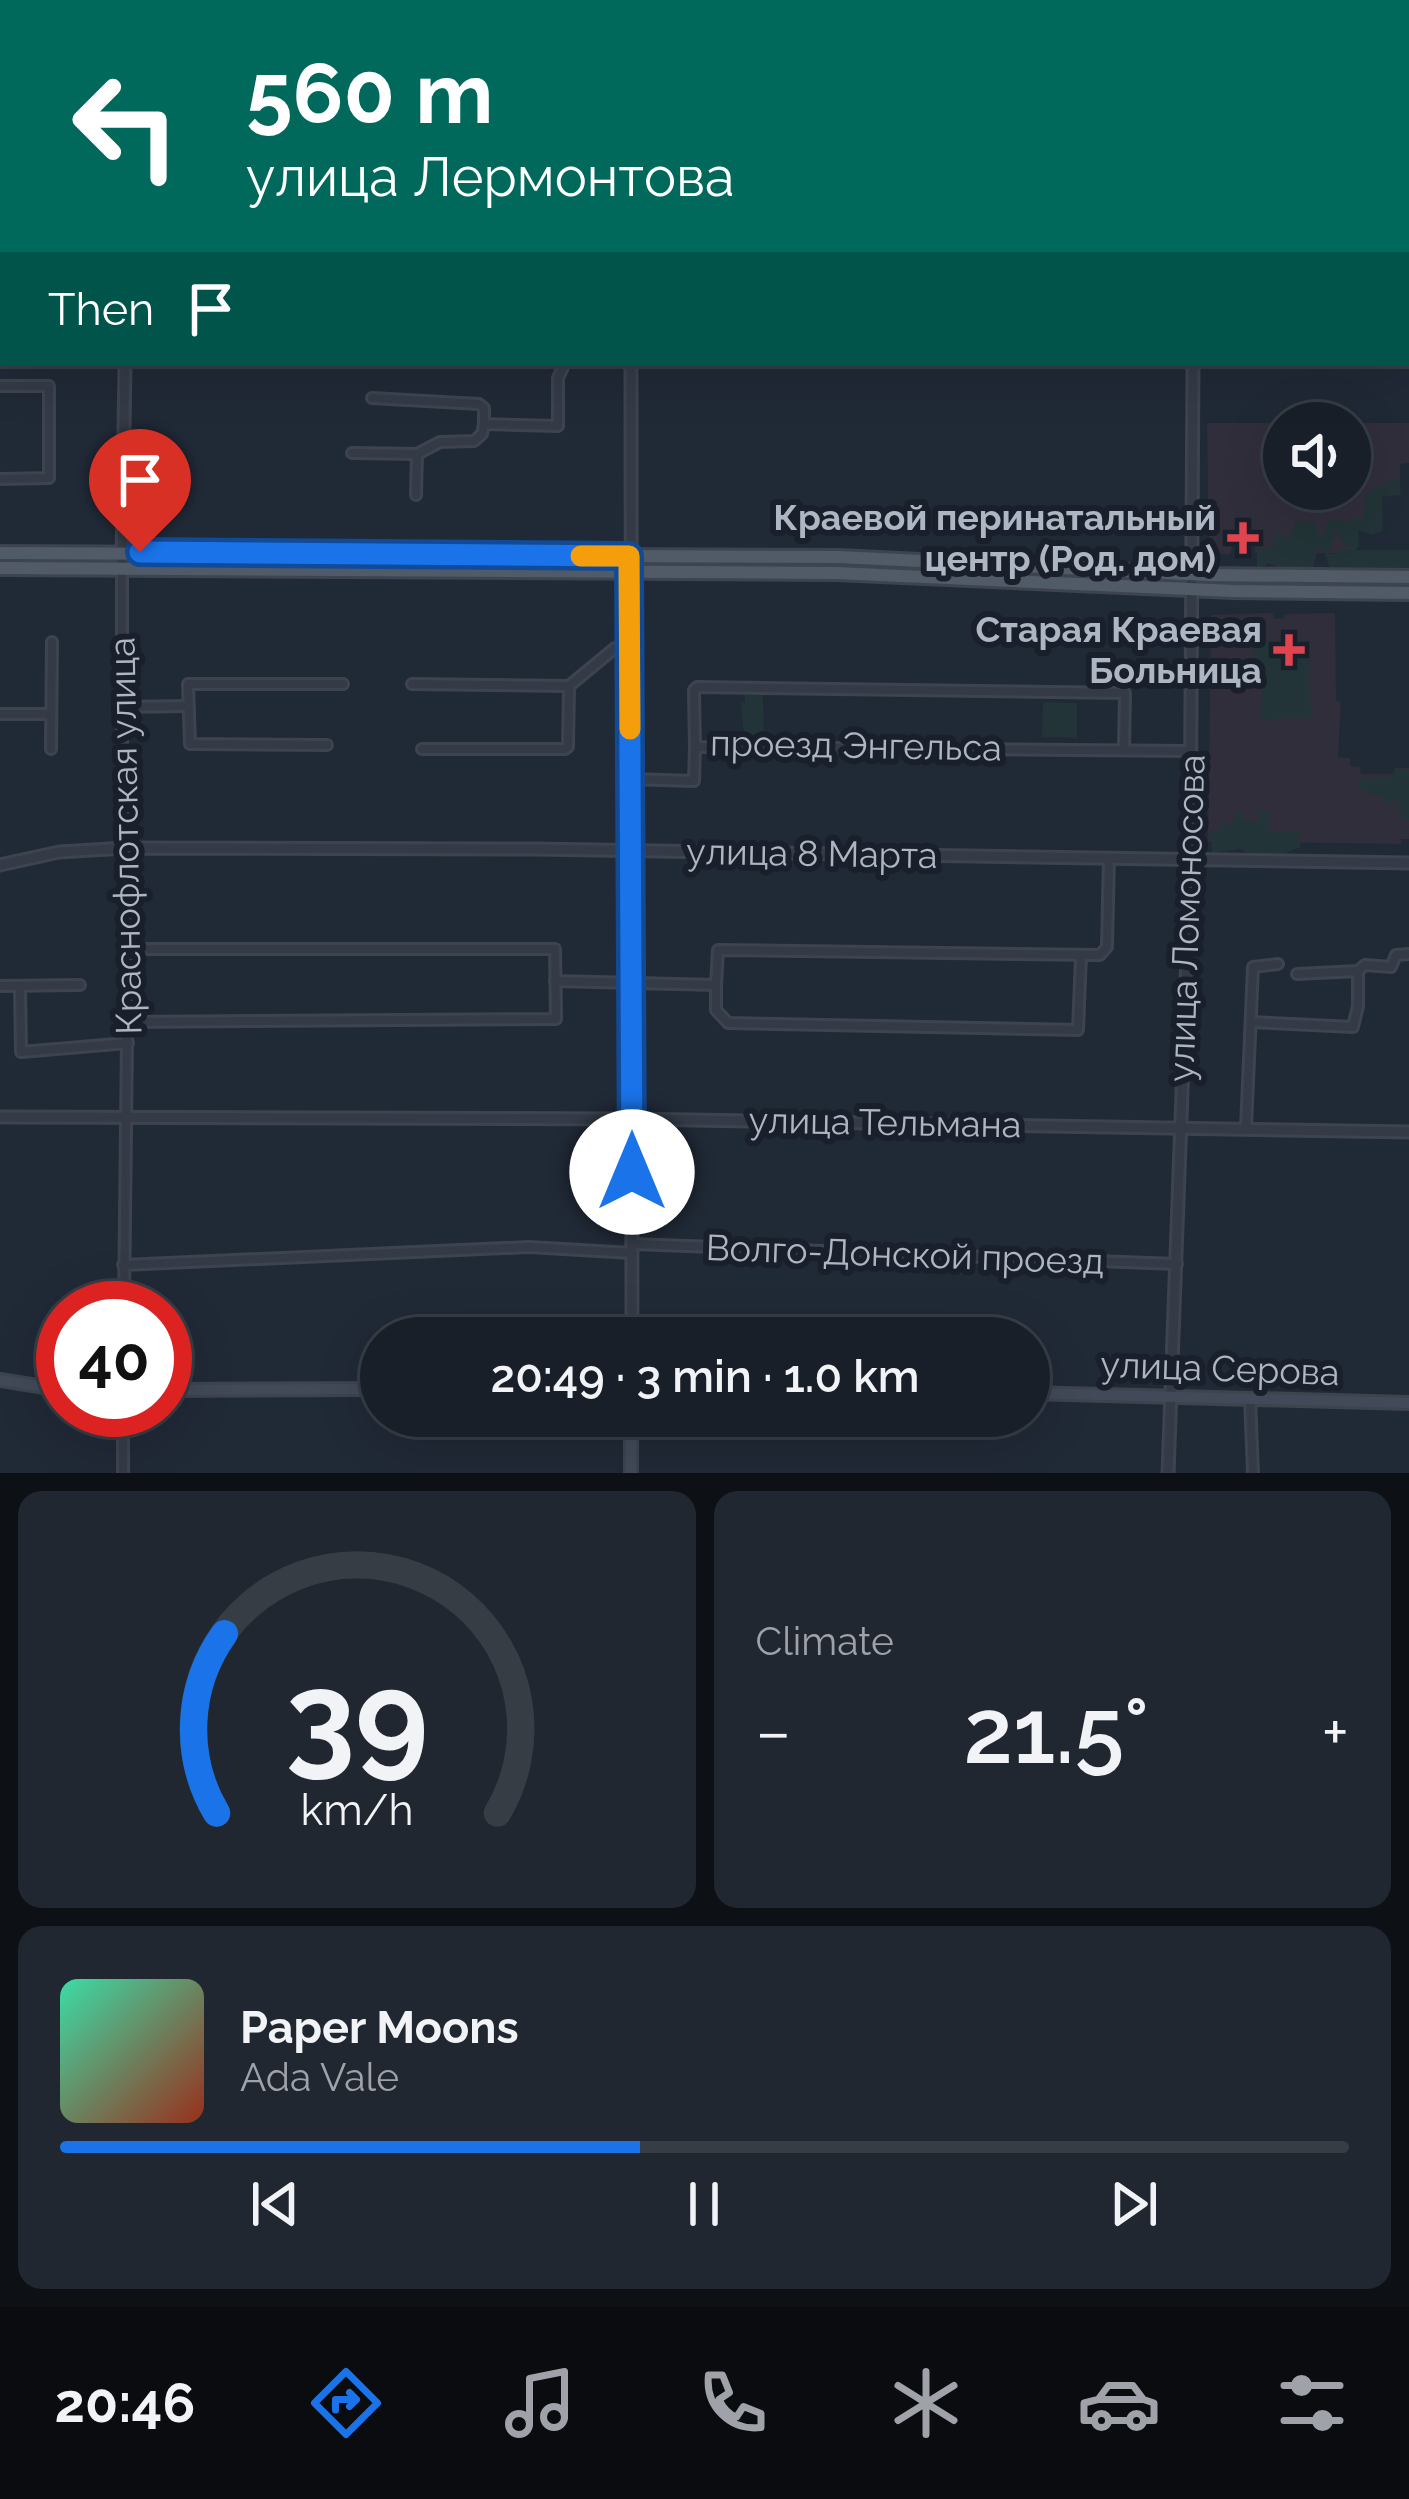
<!DOCTYPE html>
<meta charset="utf-8">
<style>
:root{--surface:#181f28;--page:#212730;--text:#f1f3f6;--muted:#9fa2a8;--line:#363d45;--accent:#1a73e8}
body{margin:0;font-family:Raleway,sans-serif;background:var(--page);color:var(--text);height:100vh;display:flex;flex-direction:column;font-size:45px;white-space:nowrap}
*{box-sizing:border-box;margin:0}
p{font-size:39px;color:var(--muted)}
.icon{flex:none;width:66px;height:66px;fill:none;stroke:currentColor;stroke-width:2;stroke-linecap:round;stroke-linejoin:round}
.map{position:relative;height:1473px;overflow:hidden}
.side{display:flex;flex-direction:column;gap:18px;padding:18px;background:#0d1116;flex:1}
.side>*{flex:none}
.hud{position:absolute;left:0px;top:0px;width:1410px;height:366px;box-shadow:0 12px 48px #0002,0 0 0 3px var(--line);background:#00695c;color:#fff;overflow:hidden}
.buttons{position:absolute;left:1263px;top:402px;display:grid;gap:24px}
.buttons a{display:grid;place-items:center;width:108px;height:108px;border-radius:50%;background:var(--surface);box-shadow:0 12px 48px #0002,0 0 0 3px var(--line);font-size:60px}
.speed{position:absolute;left:36px;top:1281px;display:flex;gap:24px;font-size:60px;font-weight:700;text-align:center}
.speed>*{display:grid;place-content:center;width:156px;height:156px;border-radius:50%;background:var(--surface);box-shadow:0 12px 48px #0002,0 0 0 3px var(--line);line-height:1}
.speed .limit{border:18px solid #d22;background:#fff;color:#111}
.pin{position:absolute;display:grid;place-items:center;width:102px;height:102px;color:#fff;margin:-123px -51px;border-radius:50% 50% 50% 0;rotate:-45deg;box-shadow:0 0 12px #0007}
.pin .icon{rotate:45deg}
.me{position:absolute;width:132px;margin:-66px;rotate:0deg;stroke-linejoin:round;filter:drop-shadow(0 0 9px #0008)}
.turn{display:flex;align-items:center;gap:42px;height:252px;padding:0 48px;font-size:54px}
.turn .icon{width:156px;height:156px;stroke-width:2.5}
.turn b{display:block;font-size:84px;line-height:102px}
.then{display:flex;align-items:center;height:114px;padding:0 48px;background:#0003;gap:24px;font-size:45px}
.big{font-size:90px;font-weight:600;line-height:1.1}
.side .card{flex:1;display:flex;flex-direction:column;justify-content:center;gap:18px;min-width:0;padding:0 42px;border-radius:24px;background:var(--page)}
.side .dial{align-items:center;gap:0}
.dial svg{height:312px;overflow:visible;fill:none;stroke:var(--line);stroke-width:7;stroke-linecap:round;text-anchor:middle}
.dial text{fill:var(--text);stroke:none}
.song{display:flex;align-items:center;gap:36px}
.cover{width:144px;height:144px;border-radius:18px;background:linear-gradient(135deg,hsl(160 70% 55%),hsl(10 70% 35%))}
.played{height:12px;border-radius:6px;background:linear-gradient(90deg,var(--accent) 45%,var(--line) 45%)}
.keys{display:flex;justify-content:space-around;direction:ltr}
.heat{display:flex;justify-content:space-between;align-items:center;font-size:66px;direction:ltr}
.side .tiles{flex:1;display:grid;gap:18px;grid-template-columns:1fr 1fr}
.card:last-child{grid-column:span 2}
.trip{position:absolute;left:360px;top:1317px;width:690px;height:120px;border-radius:60px;background:var(--surface);box-shadow:0 12px 48px #0002,0 0 0 3px var(--line);font-weight:600;line-height:120px;text-align:center}
.tab-bar{display:flex;height:192px;justify-content:space-around;align-items:center;background:#0a0c10;color:var(--muted)}
.tab-bar .icon{width:84px;height:84px}
.tab-bar .selected{color:var(--accent)}
.tab-bar b{font-size:54px;color:var(--text)}
.map>svg:first-child{display:block}
</style>
<div class="map">
<svg width="1409" height="1473" viewBox="0 0 1409 1473">
<rect width="100%" height="100%" fill="#202936"/>
<g fill="#302e3b">
<polygon points="1207,423 1284,423 1284,489 1350,489 1350,423 1409,423 1409,463 1400,464 1400,493 1381,494 1376,520 1356,524 1356,553 1255,553 1255,545 1250,549 1232,545 1231,554 1209,554"/>
<polygon points="1273,613 1274,619 1284,618 1285,614 1335,613 1336,701 1341,702 1338,757 1350,758 1350,766 1360,767 1361,774 1394,774 1395,768 1409,768 1409,839 1401,839 1401,844 1208,841 1211,615"/>
</g>
<g fill="#223437">
<polygon points="1391,477 1399,481 1401,495 1382,497 1383,531 1373,535 1358,530 1359,547 1347,547 1337,534 1337,526 1329,554 1335,554 1338,550 1409,550 1409,568 1330,569 1323,549 1318,550 1313,567 1285,570 1268,563 1261,571 1257,570 1257,549 1273,548 1276,531 1290,540 1295,521 1314,523 1318,536 1324,536 1329,520 1344,520 1344,525 1351,519 1364,518 1366,495 1376,487 1386,486"/>
<polygon points="132,557 620,562 621,562 620,566 132,562"/>
<polygon points="637,561 837,563 1178,579 1179,582 837,568 637,566"/>
<polygon points="1300,640 1301,647 1309,651 1311,718 1262,719 1261,673 1251,642"/>
<polygon points="745,695 763,695 764,740 744,740 741,703 745,702"/>
<polygon points="1043,702 1077,703 1077,738 1042,737"/>
<polygon points="1394,769 1409,769 1409,819 1402,819 1399,802 1384,802 1382,795 1367,794 1359,786 1361,778 1393,778"/>
<polygon points="1237,811 1241,811 1241,819 1259,822 1259,811 1269,812 1270,831 1300,832 1300,847 1284,854 1247,853 1240,849 1212,853 1210,833 1220,829 1222,823 1232,823"/>
</g>
<g fill="none" stroke-linecap="round" stroke-linejoin="round">
<defs>
<g id="minor">
<polyline points="0,386 49,386 49,478 0,479"/>
<polyline points="372,398 479,404 484,408 484,424 558,426 558,378 565,363"/>
<polyline points="352,453 417,454 440,442 474,441 482,434 484,424"/>
<polyline points="416,495 417,454"/>
<polyline points="122,567 122,817 128,879 128,949 124,1308"/>
<polyline points="412,684 569,686 568,747 565,749 422,749"/>
<polyline points="569,686 615,648 630,648"/>
<polyline points="121,707 188,706"/>
<polyline points="0,714 51,714"/>
<polyline points="327,745 190,744 188,684 343,684"/>
<polyline points="51,749 52,642"/>
<polyline points="1124,750 1125,693 697,687 694,690 695,747 1191,751"/>
<polyline points="630,779 694,781 695,747"/>
<polyline points="1297,974 1358,971 1365,965 1391,967 1396,955 1409,954"/>
<polyline points="555,981 716,985 718,950 1100,955 1107,947 1109,858"/>
<polyline points="716,985 716,1010 728,1023 1078,1030 1081,956"/>
<polyline points="0,986 80,985"/>
<polyline points="20,986 21,1052 128,1043"/>
<polyline points="128,1022 556,1019 555,949 128,949"/>
<polyline points="1251,1022 1353,1027 1358,1006 1358,971"/>
<polyline points="1246,1128 1253,967 1278,964"/>
<polyline points="632,1244 1177,1264"/>
<polyline points="123,1265 529,1247 632,1253"/>
<polyline points="1250,1398 1253,1473"/>
<polyline points="123,1473 123,1410"/>
</g>
<g id="tertiary">
<polyline points="133,3 133,0"/>
<polyline points="635,3 635,0"/>
<polyline points="1194,3 1194,0"/>
<polyline points="631,363 632,1338"/>
<polyline points="122,567 125,363"/>
<polyline points="0,865 59,852 126,848 535,849 1409,863"/>
<polyline points="0,1117 633,1119 1409,1132"/>
<polyline points="1168,1473 1190,874 1193,363"/>
</g>
<g id="secondary">
<polyline points="1275,0 1386,3"/>
<polyline points="1407,4 1409,4"/>
<polyline points="0,273 3,273"/>
<polyline points="1407,279 1409,279"/>
<polyline points="0,1380 63,1390"/>
<polyline points="165,1390 381,1389"/>
<polyline points="1029,1393 1409,1403"/>
<polyline points="631,1473 631,1416"/>
</g>
<g id="primary">
<polyline points="0,553 838,557 1208,575 1409,577"/>
<polyline points="0,568 836,573 1233,591 1409,593"/>
</g>
</defs>
<use href="#minor" stroke="#3d4450" stroke-width="14"/>
<use href="#tertiary" stroke="#3d4450" stroke-width="15"/>
<use href="#secondary" stroke="#3d4450" stroke-width="16"/>
<use href="#primary" stroke="#3d4450" stroke-width="18"/>
<use href="#minor" stroke="#343b47" stroke-width="8"/>
<use href="#tertiary" stroke="#343b47" stroke-width="9"/>
<use href="#secondary" stroke="#424a59" stroke-width="10"/>
<use href="#primary" stroke="#515a67" stroke-width="12"/>
</g>
<g fill="none" stroke-linecap="round" stroke-linejoin="round">
<defs>
<polyline id="route" points="140,552 629,556 632,1172"/>
</defs>
<use href="#route" stroke="#114b97" stroke-width="30"/>
<use href="#route" stroke="#1a73e8" stroke-width="21"/>
<polyline stroke="#f59e0b" stroke-width="21" points="581,556 629,556 630,729"/>
</g>
<g fill="#e0444e" stroke="#19202b" stroke-width="4.5">
<path d="M1237 520h12v12h12v12h-12v12h-12v-12h-12v-12h12z"/>
<path d="M1283 632h12v12h12v12h-12v12h-12v-12h-12v-12h12z"/>
</g>
<g text-anchor="middle" stroke-width="12" stroke-linejoin="round" paint-order="stroke">
<g font-size="36" font-weight="bold" fill="#aeb6c3" stroke="#19202b" text-anchor="end">
<text x="1216" y="530">Краевой перинатальный<tspan x="1216" dy="41">центр (Род. дом)</tspan></text>
<text x="1262" y="642">Старая Краевая<tspan x="1262" dy="41">Больница</tspan></text>
</g>
<g font-size="36" fill="#aeb6c3" stroke="#19202b">
<text transform="translate(856 745) rotate(1)" y="13">проезд Энгельса</text>
<text transform="translate(125 836) rotate(-91)" y="13">Краснофлотская улица</text>
<text transform="translate(812 853) rotate(1)" y="13">улица 8 Марта</text>
<text transform="translate(1186 918) rotate(-88)" y="13">улица Ломоносова</text>
<text transform="translate(885 1122) rotate(1)" y="13">улица Тельмана</text>
<text transform="translate(905 1254) rotate(2)" y="13">Волго-Донской проезд</text>
<text transform="translate(1220 1368) rotate(2)" y="13">улица Серова</text>
</g>
</g>
</svg>
<div class="buttons">
<a><svg class="icon" aria-label="sound" viewBox="0 0 24 24"><path d="M4 9h4l5-4v14l-5-4H4zM17 9q2 3 0 6"/></svg></a>
</div>
<div class="speed"><div class="limit">40</div></div>
<div class="pin" style="left:140px;top:552px;background:#d93025"><svg class="icon" aria-label="arrive" viewBox="0 0 24 24"><path d="M6 21V4h12l-3 4 3 4H6"/></svg></div>
<svg class="me" style="left:632px;top:1172px" viewBox="-20 -20 40 40"><circle r="19" fill="#fff"/><path d="M0-13L10 11 0 6-10 11z" fill="#1a73e8"/></svg>
<div class="trip">20:49 · 3 min · 1.0 km</div>
<div class="hud">
<div class="turn"><svg class="icon" aria-label="left" viewBox="0 0 24 24"><path d="M17 20v-9H6M10 6l-5 5 5 5"/></svg><div><b>560 m</b>улица Лермонтова</div></div>
<div class="then">Then<svg class="icon" aria-label="arrive" viewBox="0 0 24 24"><path d="M6 21V4h12l-3 4 3 4H6"/></svg></div>
</div>
</div>
<section class="side">
<div class="tiles">
<div class="card dial"><svg viewBox="0 0 100 80">
<path d="M14 69A42 42 0 1 1 86 69"/>
<path d="M14 69A42 42 0 0 1 16 23" stroke="#1a73e8"/>
<text x="50" y="56" font-size="32" font-weight="700">39</text>
<text x="50" y="72" font-size="11">km/h</text>
</svg></div>
<div class="card"><p>Climate</p>
<div class="heat"><a>−</a><b class="big">21.5°</b><a>+</a></div>
</div>
<div class="card">
<div class="song"><i class="cover"></i><div><b>Paper Moons</b><p>Ada Vale</p></div></div>
<div class="played"></div>
<div class="keys"><svg class="icon" aria-label="previous" viewBox="0 0 24 24"><path d="M18 5L8 12l10 7zM5 5v14"/></svg><svg class="icon" aria-label="pause" viewBox="0 0 24 24"><path d="M8 5v14M16 5v14"/></svg><svg class="icon" aria-label="next" viewBox="0 0 24 24"><path d="M6 5l10 7-10 7zM19 5v14"/></svg></div>
</div>
</div>
</section>
<nav class="tab-bar">
<b>20:46</b>
<svg class="icon selected" aria-label="directions" viewBox="0 0 24 24"><path d="M12 3l9 9-9 9-9-9zM9 14v-3h6M13 9l2 2-2 2"/></svg>
<svg class="icon" aria-label="music" viewBox="0 0 24 24"><path d="M9 18V5l10-2v13"/><circle cx="6" cy="18" r="3"/><circle cx="16" cy="16" r="3"/></svg>
<svg class="icon" aria-label="phone" viewBox="0 0 24 24"><path d="M5 4h4l2 5-3 2q2 4 5 5l2-3 5 2v4C11 20 4 13 5 4z"/></svg>
<svg class="icon" aria-label="climate" viewBox="0 0 24 24"><path d="M12 3v18M4 7l16 10M4 17L20 7"/></svg>
<svg class="icon" aria-label="car" viewBox="0 0 24 24"><path d="M5 17H2v-5l4-1 3-4h7l3 4 3 1v5h-3M9 17h6M6 11h13"/><circle cx="7" cy="17" r="2"/><circle cx="17" cy="17" r="2"/></svg>
<svg class="icon" aria-label="filters" viewBox="0 0 24 24"><path d="M4 7h16M4 17h16"/><circle cx="9" cy="7" r="2"/><circle cx="15" cy="17" r="2"/></svg>
</nav>
